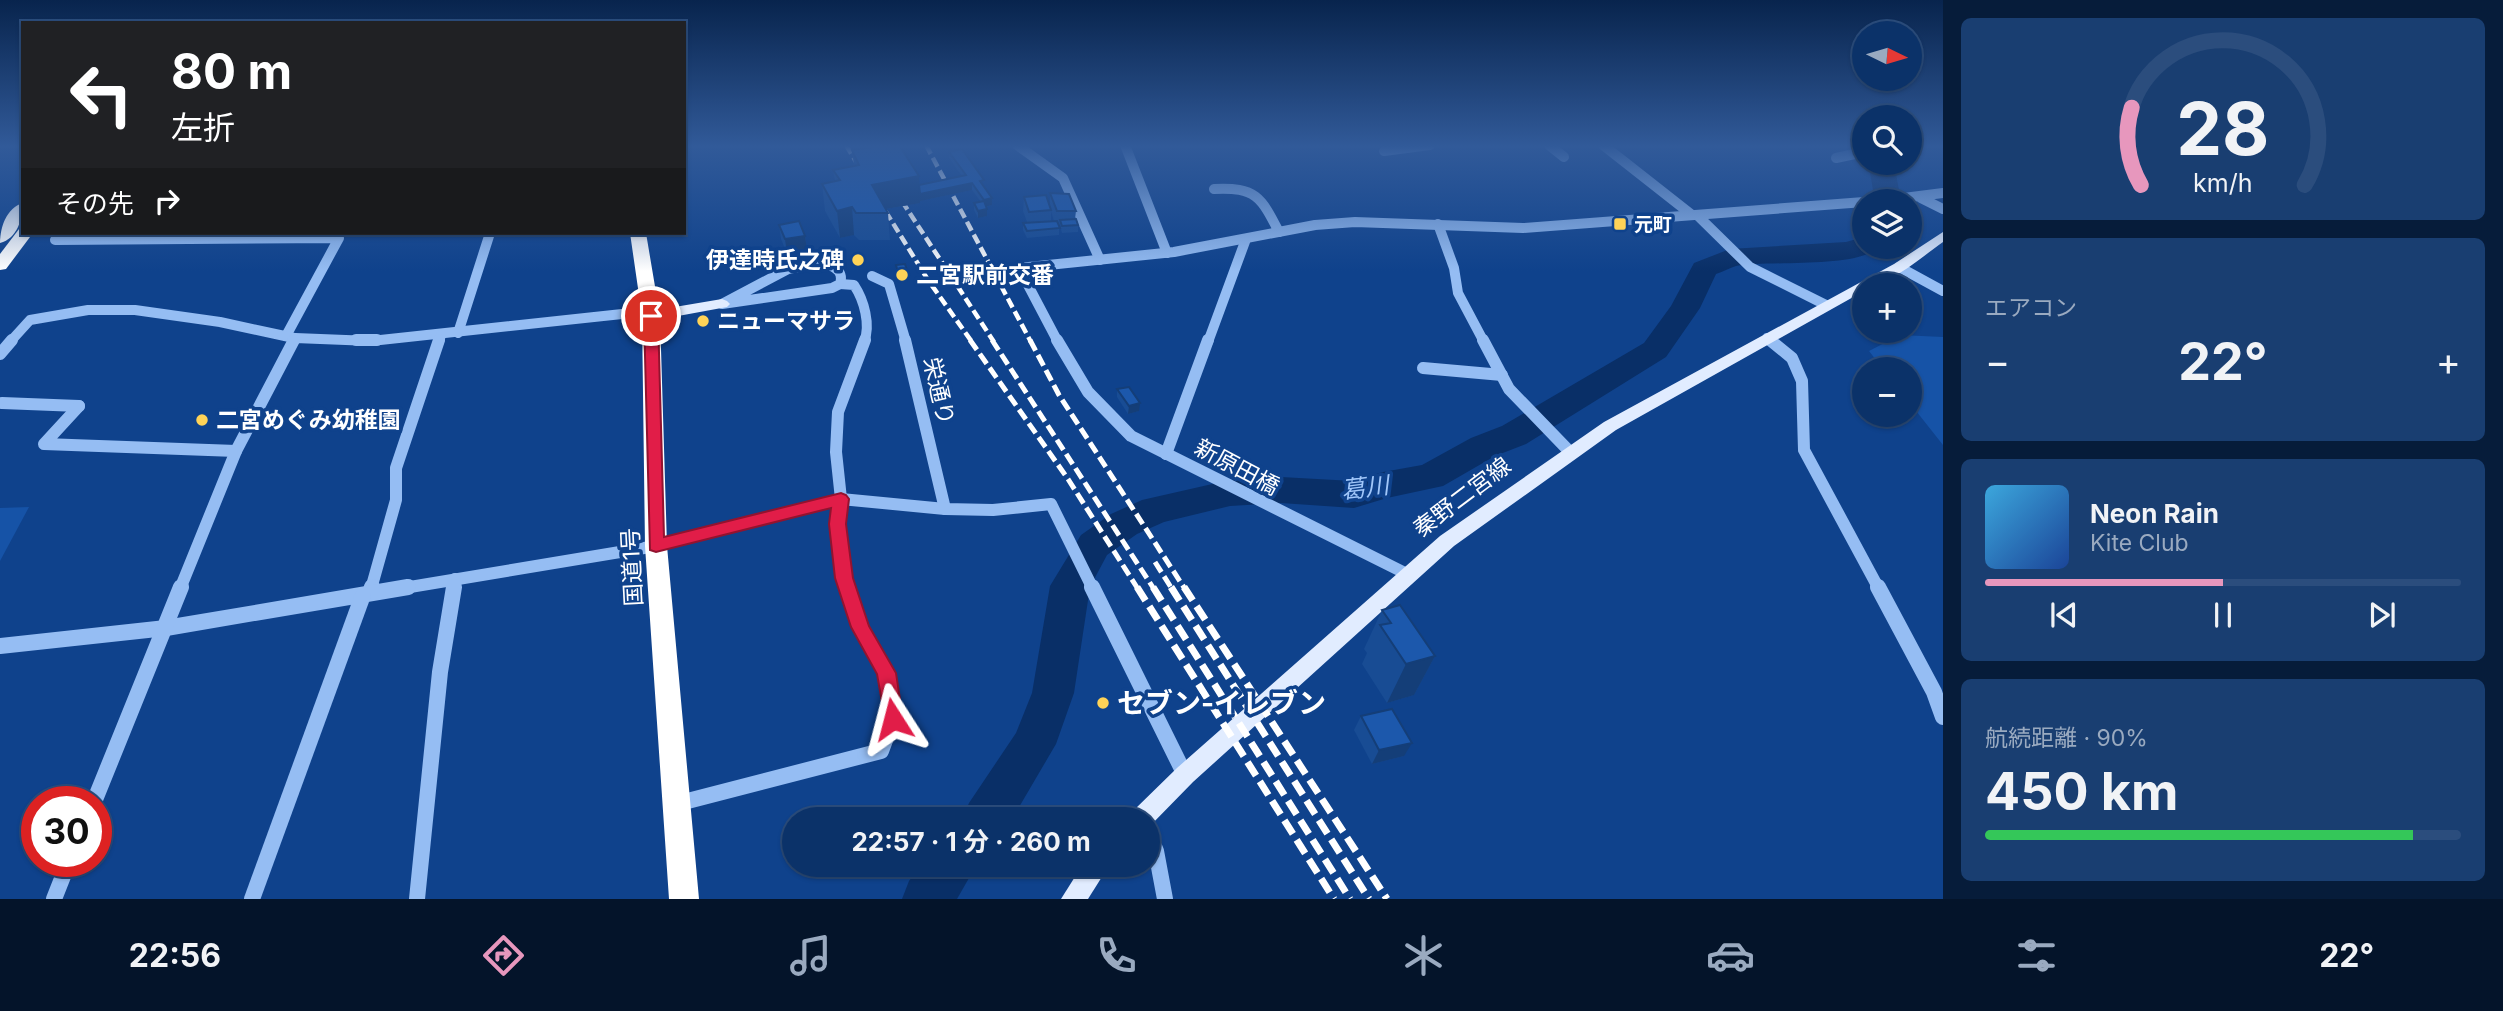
<!DOCTYPE html>
<html lang="ja">
<meta charset="utf-8">
<style>
:root{--surface:#0b3269;--page:#193e71;--text:#f1f3f6;--muted:#9aaac0;--line:#2b4d7d;--accent:#e797bd}
body{margin:0;font-family:Inter,"Noto Sans JP",sans-serif;background:var(--page);color:var(--text);height:100vh;display:flex;flex-direction:column;font-size:26px;white-space:nowrap}
*{box-sizing:border-box;margin:0}
p{font-size:23px;color:var(--muted)}
.icon{flex:none;width:38px;height:38px;fill:none;stroke:currentColor;stroke-width:2;stroke-linecap:round;stroke-linejoin:round}
.map{position:relative;flex:1;overflow:hidden}
.panel{display:flex;flex-direction:column;gap:18px;padding:18px;background:#061c3a;width:560px}
.panel>*{flex:none}
.banner{position:absolute;left:21px;top:21px;width:665px;height:214px;border-radius:0px;box-shadow:0 2px 5px #0004,0 0 0 2px var(--line);background:#202124;color:#fff;overflow:hidden}
.needle{width:46px;rotate:95deg}
.fabs{position:absolute;left:1852px;top:21px;display:grid;gap:14px}
.fabs a{display:grid;place-items:center;width:70px;height:70px;border-radius:50%;background:var(--surface);box-shadow:0 2px 5px #0004,0 0 0 2px var(--line);font-size:35px}
.speed{position:absolute;left:21px;top:786px;display:flex;gap:14px;font-size:35px;font-weight:700;text-align:center}
.speed>*{display:grid;place-content:center;width:91px;height:91px;border-radius:50%;background:var(--surface);box-shadow:0 2px 5px #0004,0 0 0 2px var(--line);line-height:1}
.speed .limit{border:10px solid #d22;background:#fff;color:#111}
.pin{position:absolute;display:grid;place-items:center;width:60px;height:60px;color:#fff;margin:-30px;border:4px solid #fff;border-radius:50%;box-shadow:0 2px 7px #0007}
.me{position:absolute;width:77px;margin:-38px;rotate:351deg;stroke-linejoin:round;filter:drop-shadow(0 0 5px #0008)}
.turn{display:flex;align-items:center;gap:24px;height:147px;padding:0 35px;font-size:32px}
.turn .icon{width:91px;height:91px;stroke-width:2.5}
.turn b{display:block;font-size:49px;line-height:60px}
.then{display:flex;align-items:center;height:66px;padding:0 35px;background:#0003;gap:14px;font-size:26px}
.big{font-size:52px;font-weight:700;line-height:1.1}
.panel .card{flex:1;display:flex;flex-direction:column;justify-content:center;gap:10px;min-width:0;padding:0 24px;border-radius:10px;background:var(--page)}
.panel .dial{align-items:center;gap:0}
.dial svg{height:182px;overflow:visible;fill:none;stroke:var(--line);stroke-width:7;stroke-linecap:round;text-anchor:middle}
.dial text{fill:var(--text);stroke:none}
.song{display:flex;align-items:center;gap:21px}
.cover{width:84px;height:84px;border-radius:10px;background:linear-gradient(135deg,hsl(200 70% 55%),hsl(220 70% 35%))}
.played{height:7px;border-radius:4px;background:linear-gradient(90deg,var(--accent) 50%,var(--line) 50%)}
.keys{display:flex;justify-content:space-around;direction:ltr}
.heat{display:flex;justify-content:space-between;align-items:center;font-size:38px;direction:ltr}
.charge{height:10px;border-radius:5px;background:linear-gradient(90deg,#34c759 90%,var(--line) 0)}
.trip{position:absolute;left:782px;top:807px;width:378px;height:70px;border-radius:35px;background:var(--surface);box-shadow:0 2px 5px #0004,0 0 0 2px var(--line);font-weight:700;line-height:70px;text-align:center}
.tab-bar{display:flex;height:112px;justify-content:space-around;align-items:center;background:#04142a;color:var(--muted)}
.tab-bar .icon{width:49px;height:49px}
.tab-bar .on{color:var(--accent)}
.tab-bar b{font-size:32px;color:var(--text)}
main{display:flex;flex:1;min-height:0}
.map>svg:first-child{display:block}
</style>
<main>
<div class="map">
<svg width="1943" height="899" viewBox="0 0 1943 899">
<rect width="100%" height="100%" fill="#0f428c"/>
<g fill="#1653a7">
<polygon points="1900,335 1943,337 1943,445 1909,402 1909,369 1883,369 1869,351"/>
<polygon points="29,507 0,561 0,508"/>
</g>
<g fill="none" stroke-linecap="round" stroke-linejoin="round">
<g fill="#092f67" fill-rule="evenodd">
<polygon points="1878,163 1905,163 1896,174 1901,201 1875,201 1870,173"/>
<path d="M 1864,237 L 1864,247 L 1877,247 C 1860,269 1766,260 1736,266 C 1730,268 1722,272 1716,274 L 1700,308 L 1666,357 L 1526,444 L 1495,456 L 1443,486 L 1387,498 L 1354,508 L 1281,503 L 1230,506 L 1164,522 L 1137,534 L 1107,555 L 1090,587 L 1074,693 L 1056,744 L 1012,819 L 962,819 L 969,803 L 1016,733 L 1032,693 L 1050,586 L 1081,535 L 1111,514 L 1142,500 L 1230,480 L 1281,477 L 1353,481 L 1383,472 L 1422,465 L 1471,438 L 1502,426 L 1644,343 L 1671,306 L 1694,263 L 1730,249 L 1846,242 Z"/>
<polygon points="922,864 977,864 957,899 902,899 909,881"/>
</g>
<g stroke="#95bdf3" stroke-width="10">
<polyline points="1017,145 1063,178 1100,260"/>
<polyline points="1125,145 1167,253"/>
<polyline points="1549,145 1564,157"/>
<polyline points="1603,145 1692,215"/>
<polyline points="1384,151 1430,145"/>
<polyline points="1836,158 1864,152"/>
<path d="M 1214,189 C 1256,187 1261,197 1279,232"/>
<polyline points="1921,198 1943,209"/>
<polyline points="1880,201 1943,193"/>
<polyline points="1697,215 1750,267 1826,305"/>
<polyline points="1438,224 1454,268 1458,293 1484,342"/>
<polyline points="55,240 339,238 286,336"/>
<path d="M 825,262 C 835,268 844,271 840,284 L 832,288 L 722,304 L 788,269 Z"/>
<polyline points="1899,267 1943,291"/>
<polyline points="872,276 889,284 906,342"/>
<path d="M 840,284 L 854,285 C 864,300 871,325 864,342"/>
<polyline points="458,333 490,233"/>
<polyline points="1767,338 1772,342"/>
<polyline points="10,342 30,320 88,310 135,310 220,322 294,338"/>
<polyline points="293,342 295,338 371,341 650,311"/>
<polyline points="439,342 441,335"/>
<polyline points="1058,342 1019,268 1174,252 1315,225 1355,222 1523,228 1864,202"/>
<polyline points="1208,342 1246,239"/>
</g>
<g stroke="#95bdf3" stroke-width="12">
<polyline points="356,340 377,340"/>
<polyline points="905,340 945,509"/>
<polyline points="1057,340 1088,392 1131,436 1407,574"/>
<polyline points="1483,340 1509,389 1570,452"/>
<polyline points="1770,340 1792,358 1802,381 1804,450 1879,589"/>
<polyline points="0,354 12,340"/>
<polyline points="1423,368 1502,375"/>
<polyline points="2,403 79,406"/>
<polyline points="79,406 44,444 236,451"/>
<polyline points="1166,454 1208,340"/>
<polyline points="180,589 236,451 294,340"/>
<polyline points="371,589 396,500 396,468 439,340"/>
<polyline points="398,589 656,546 841,499 945,509 993,510 1051,504 1093,589"/>
<polyline points="453,589 455,579"/>
<polyline points="848,589 837,524 841,499 836,452 838,412 865,340"/>
</g>
<g stroke="#95bdf3" stroke-width="16">
<polyline points="1092,587 1185,775"/>
<polyline points="1878,587 1934,692 1943,717"/>
<polyline points="370,593 372,587"/>
<polyline points="0,646 166,628 408,587"/>
<polyline points="94,802 181,587"/>
<polyline points="676,804 881,751 893,719 886,673 860,627 847,587"/>
<polyline points="1148,832 1156,851 1165,899"/>
<polyline points="54,899 69,861"/>
<polyline points="252,899 363,595"/>
<polyline points="417,899 440,672 454,587"/>
</g>
<g fill="#e1ecff" fill-rule="evenodd">
<path d="M 1943,232 L 1943,242 C 1920,258 1892,285 1864,285 L 1864,291 L 1616,430 L 1454,546 L 1193,782 L 1149,827 L 1148,819 L 1129,819 L 1133,811 L 1177,768 L 1440,536 L 1604,422 L 1894,264 Z"/>
<polygon points="722,299 727,301 730,304 727,307 651,321 643,316 651,311"/>
<polygon points="1083,864 1110,864 1088,899 1061,899"/>
</g>
<g fill="#fff" fill-rule="evenodd">
<path d="M 23,203 C 23,218 17,239 0,243 C 0,228 6,208 23,203 Z"/>
<polygon points="19,229 33,233 6,269 0,270 0,254"/>
<polygon points="630,233 646,233 660,316 667,546 699,899 669,899 645,546 642,316"/>
</g>
<g stroke="#fff" stroke-width="4.5" stroke-dasharray="10 4.5" stroke-linecap="butt">
<polyline points="846,145 862,172"/>
<polyline points="926,145 1031,342"/>
<polyline points="894,189 994,342"/>
<polyline points="878,199 928,280 972,342"/>
</g>
<g stroke="#fff" stroke-width="5" stroke-dasharray="12 5" stroke-linecap="butt">
<polyline points="970,340 1068,479 1138,589"/>
<polyline points="992,340 1154,589"/>
<polyline points="1030,340 1059,395 1185,589"/>
<polyline points="1155,562 1172,589"/>
</g>
<g stroke="#fff" stroke-width="7" stroke-dasharray="16 7" stroke-linecap="butt">
<polyline points="1137,587 1334,899"/>
<polyline points="1153,587 1350,899"/>
<polyline points="1171,587 1369,899"/>
<polyline points="1184,587 1387,899"/>
</g>
</g>
<g fill="#184c94" fill-rule="evenodd">
<polygon points="852,150 919,176 919,185 962,176 949,158 949,152 984,187 992,198 992,205 986,207 987,209 987,216 978,218 974,210 974,203 981,202 972,190 920,201 920,203 886,209 888,213 890,240 859,240 854,235 840,238 825,211 822,184 835,181 833,170 854,166"/>
<path d="M 1050,193 L 1076,211 L 1075,219 L 1078,225 L 1078,232 L 1062,233 L 1060,225 L 1059,225 L 1059,235 L 1027,238 L 1023,230 L 1023,223 L 1027,222 L 1023,211 L 1024,197 L 1050,206 ZM 1051,211 L 1054,221 L 1051,221 Z"/>
<polygon points="779,225 805,236 807,250 787,254 781,239"/>
<polygon points="896,265 907,271 907,279 898,280"/>
<polygon points="1117,389 1139,411 1128,414 1117,397"/>
<polygon points="1382,610 1435,656 1414,695 1387,703 1362,664 1367,653 1364,649"/>
<polygon points="1361,716 1404,756 1372,764 1354,730"/>
</g>
<g fill="#143e78">
<polygon points="919,176 920,194 972,183 972,190 920,201 920,203 874,211 872,185"/>
<polygon points="992,198 992,205 984,207 984,200"/>
<polygon points="852,207 854,235 840,238 837,211"/>
<polygon points="987,209 987,216 978,218 978,211"/>
<polygon points="805,236 807,250 787,254 785,239"/>
<polygon points="1140,403 1139,411 1128,414 1129,406"/>
<polygon points="1435,656 1414,695 1387,703 1406,664"/>
<polygon points="1412,743 1404,756 1372,764 1379,750"/>
</g>
<g fill="#1c58ac" stroke="#143e78" stroke-width="2">
<polygon points="886,145 899,145 919,176 872,185 888,213 856,213 852,207 837,211 822,184 840,180 833,170 859,165 852,150"/>
<polygon points="962,149 984,180 980,181 992,198 984,200 972,183 920,194 919,185 966,175 949,152"/>
<polygon points="1050,193 1069,194 1076,211 1057,211"/>
<polygon points="1046,195 1051,210 1029,212 1024,197"/>
<polygon points="984,201 987,209 978,211 974,203"/>
<polygon points="1076,219 1078,225 1062,226 1060,220"/>
<polygon points="799,221 805,236 785,239 779,225"/>
<polygon points="1057,221 1060,228 1027,231 1023,223"/>
<polygon points="905,264 907,271 898,272 896,265"/>
<polygon points="1129,387 1140,403 1129,406 1117,389"/>
<polygon points="1400,605 1435,656 1406,664 1380,625 1391,623 1382,610"/>
<polygon points="1392,709 1412,743 1379,750 1361,716"/>
</g>
<linearGradient id="sky" x2="0" y2="1"><stop stop-color="#08244d"/><stop offset="0.54" stop-color="#315a99"/><stop offset="1" stop-color="#315a99" stop-opacity="0"/></linearGradient>
<rect width="1943" height="271" fill="url(#sky)"/>
<polygon fill="#e11d48" stroke="#92132f" stroke-width="2" points="651,311 658,316 664,537 841,493 846,495 849,499 846,524 853,578 869,626 896,673 903,719 900,725 893,728 886,725 877,674 851,627 835,578 829,524 831,508 656,552 650,550 644,316"/>
<g fill="#ffd357" stroke="#0f428c" stroke-width="2.5">
<rect x="1613" y="217" width="14" height="14" rx="3.5"/>
<circle cx="858" cy="260" r="7"/>
<circle cx="902" cy="275" r="7"/>
<circle cx="703" cy="321" r="7"/>
<circle cx="202" cy="420" r="7"/>
<circle cx="1103" cy="703" r="7"/>
</g>
<g text-anchor="middle" stroke-width="7" stroke-linejoin="round" paint-order="stroke">
<g font-size="19" font-weight="bold" fill="#fff" stroke="#0f428c" text-anchor="start">
<text x="1634" y="231">元町</text>
</g>
<g font-size="23" font-weight="bold" fill="#fff" stroke="#0f428c" text-anchor="start">
<text x="844" y="268" text-anchor="end">伊達時氏之碑</text>
<text x="916" y="283">二宮駅前交番</text>
<text x="717" y="329">ニューマサラ</text>
<text x="216" y="428">二宮めぐみ幼稚園</text>
</g>
<g font-size="23" fill="#fff" stroke="#0f428c">
<text transform="translate(939 391) rotate(77)" y="8">栄通り</text>
<text transform="translate(1237 467) rotate(28)" y="8">新原田橋</text>
<text transform="translate(1462 497) rotate(-37)" y="8">秦野二宮線</text>
<text transform="translate(632 567) rotate(-93)" y="8">国道1号</text>
</g>
<g font-size="24" font-style="italic" fill="#a1c7fa" stroke="#0f428c">
<text transform="translate(1365 488) rotate(-7)" y="8">葛川</text>
</g>
<g font-size="28" font-weight="bold" fill="#fff" stroke="#0f428c" text-anchor="start">
<text x="1117" y="713">セブン-イレブン</text>
</g>
</g>
</svg>
<div class="fabs">
<a><svg class="needle" viewBox="-14 -14 28 28"><path d="M0-13l5 13h-10z" fill="#e53935"/><path d="M0 13l5-13h-10z" fill="#9aaac0"/></svg></a>
<a><svg class="icon" aria-label="search" viewBox="0 0 24 24"><circle cx="10" cy="10" r="6"/><path d="M15 15l6 6"/></svg></a>
<a><svg class="icon" aria-label="layers" viewBox="0 0 24 24"><path d="M12 4l9 5-9 5-9-5zM3 14l9 5 9-5"/></svg></a>
<a>+</a>
<a>−</a>
</div>
<div class="speed"><div class="limit">30</div></div>
<div class="pin" style="left:651px;top:316px;background:#d93025"><svg class="icon" aria-label="arrive" viewBox="0 0 24 24"><path d="M6 21V4h12l-3 4 3 4H6"/></svg></div>
<svg class="me" style="left:893px;top:719px" viewBox="-20 -20 40 40"><path d="M0-17L14 15 0 8-14 15z" fill="#e11d48" stroke="#fff" stroke-width="4"/></svg>
<div class="trip">22:57 · 1 分 · 260 m</div>
<div class="banner">
<div class="turn"><svg class="icon" aria-label="left" viewBox="0 0 24 24"><path d="M17 20v-9H6M10 6l-5 5 5 5"/></svg><div><b>80 m</b>左折</div></div>
<div class="then">その先<svg class="icon" aria-label="right" viewBox="0 0 24 24"><path d="M7 20v-9h11M14 6l5 5-5 5"/></svg></div>
</div>
</div>
<section class="panel">
<div class="card dial"><svg viewBox="0 0 100 80">
<path d="M14 69A42 42 0 1 1 86 69"/>
<path d="M14 69A42 42 0 0 1 10 35" stroke="#e797bd"/>
<text x="50" y="56" font-size="32" font-weight="700">28</text>
<text x="50" y="72" font-size="11">km/h</text>
</svg></div>
<div class="card"><p>エアコン</p>
<div class="heat"><a>−</a><b class="big">22°</b><a>+</a></div>
</div>
<div class="card">
<div class="song"><i class="cover"></i><div><b>Neon Rain</b><p>Kite Club</p></div></div>
<div class="played"></div>
<div class="keys"><svg class="icon" aria-label="previous" viewBox="0 0 24 24"><path d="M18 5L8 12l10 7zM5 5v14"/></svg><svg class="icon" aria-label="pause" viewBox="0 0 24 24"><path d="M8 5v14M16 5v14"/></svg><svg class="icon" aria-label="next" viewBox="0 0 24 24"><path d="M6 5l10 7-10 7zM19 5v14"/></svg></div>
</div>
<div class="card"><p>航続距離 · 90%</p><b class="big">450 km</b><div class="charge"></div></div>
</section>
</main>
<nav class="tab-bar">
<b>22:56</b>
<svg class="icon on" aria-label="directions" viewBox="0 0 24 24"><path d="M12 3l9 9-9 9-9-9zM9 14v-3h6M13 9l2 2-2 2"/></svg>
<svg class="icon" aria-label="music" viewBox="0 0 24 24"><path d="M9 18V5l10-2v13"/><circle cx="6" cy="18" r="3"/><circle cx="16" cy="16" r="3"/></svg>
<svg class="icon" aria-label="phone" viewBox="0 0 24 24"><path d="M5 4h4l2 5-3 2q2 4 5 5l2-3 5 2v4C11 20 4 13 5 4z"/></svg>
<svg class="icon" aria-label="climate" viewBox="0 0 24 24"><path d="M12 3v18M4 7l16 10M4 17L20 7"/></svg>
<svg class="icon" aria-label="car" viewBox="0 0 24 24"><path d="M5 17H2v-5l4-1 3-4h7l3 4 3 1v5h-3M9 17h6M6 11h13"/><circle cx="7" cy="17" r="2"/><circle cx="17" cy="17" r="2"/></svg>
<svg class="icon" aria-label="filters" viewBox="0 0 24 24"><path d="M4 7h16M4 17h16"/><circle cx="9" cy="7" r="2"/><circle cx="15" cy="17" r="2"/></svg>
<b>22°</b>
</nav>
